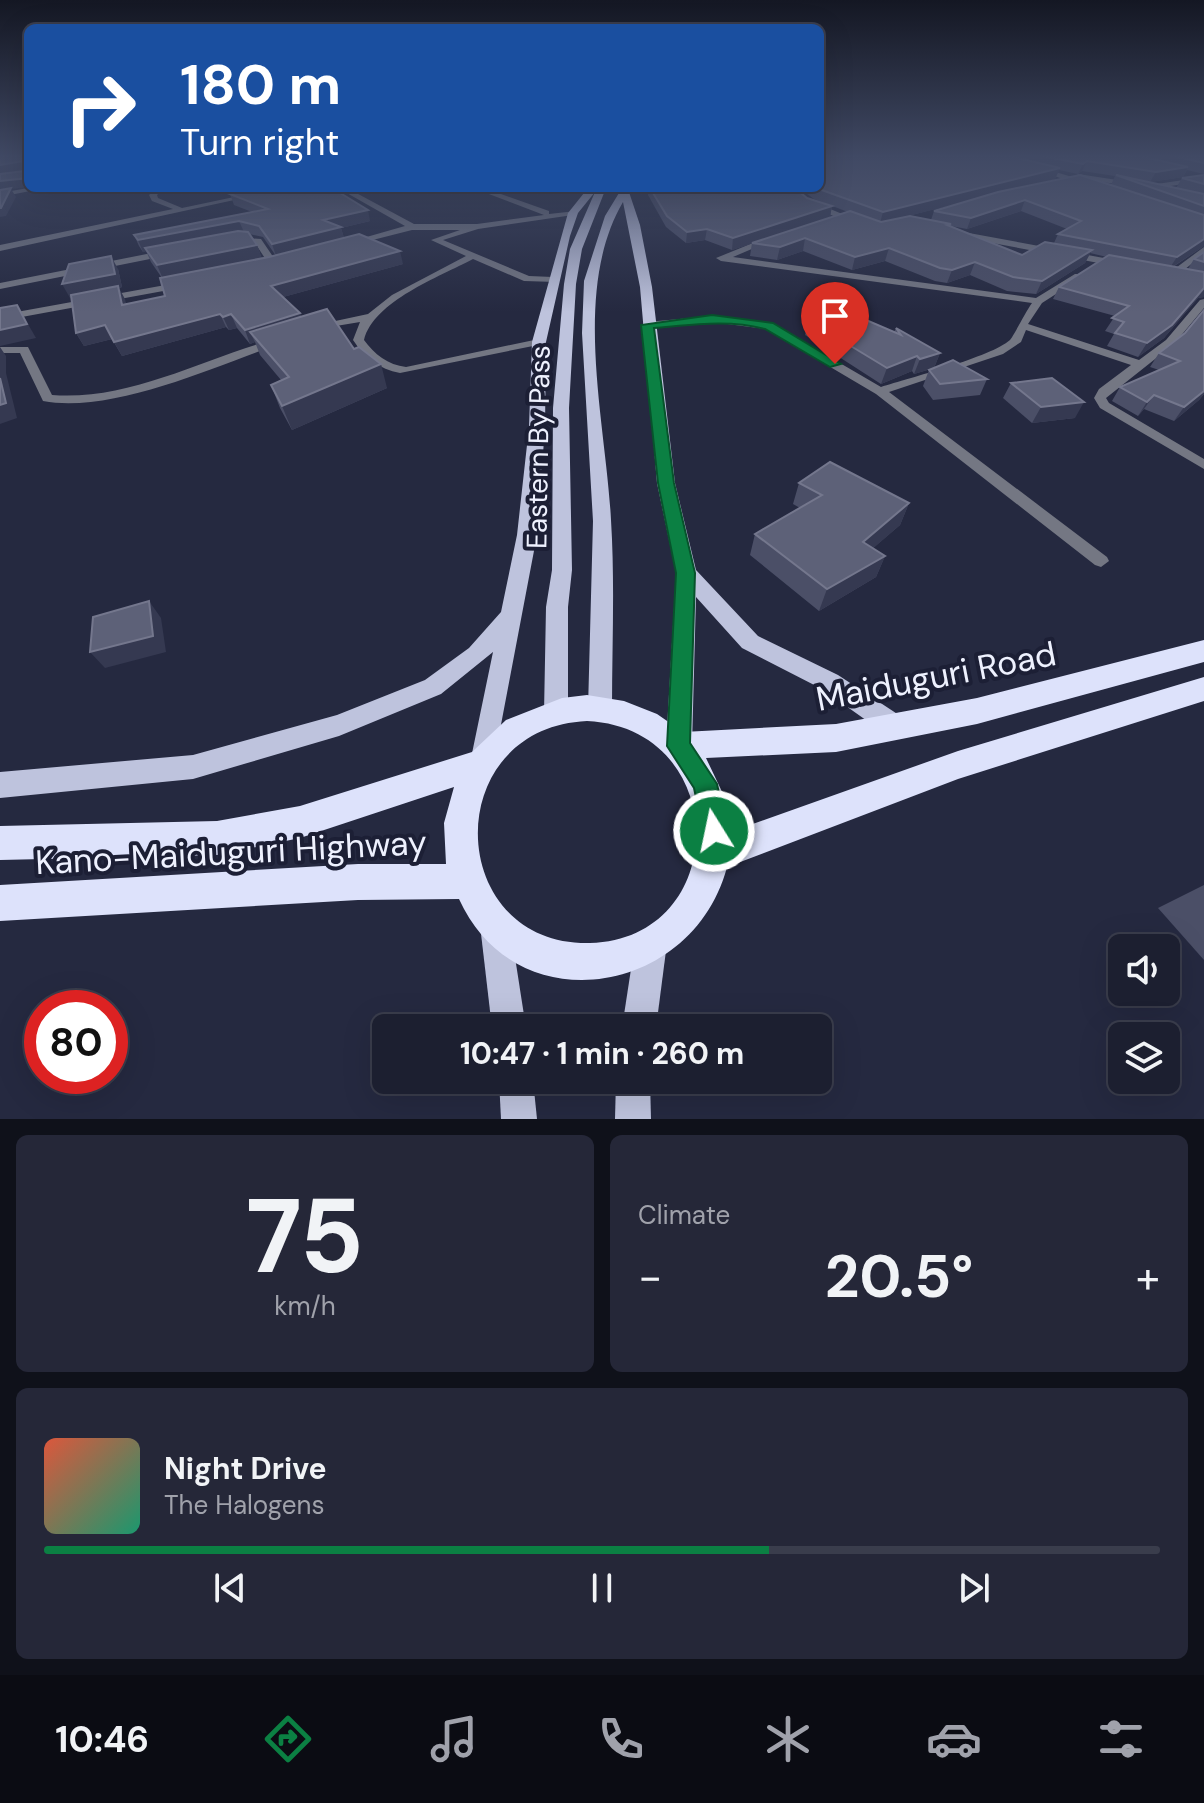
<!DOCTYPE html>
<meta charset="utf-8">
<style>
:root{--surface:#1c1f30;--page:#252738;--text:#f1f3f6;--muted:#a0a2ab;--line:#3a3d4c;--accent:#0b8043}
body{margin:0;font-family:"DM Sans",sans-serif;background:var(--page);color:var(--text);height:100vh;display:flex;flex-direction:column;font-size:30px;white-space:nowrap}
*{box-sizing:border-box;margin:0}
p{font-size:26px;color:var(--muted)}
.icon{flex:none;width:44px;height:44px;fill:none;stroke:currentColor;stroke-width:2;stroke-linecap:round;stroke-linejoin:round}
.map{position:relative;height:1119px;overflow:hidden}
.sheet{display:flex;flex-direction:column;gap:16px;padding:16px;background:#0f111a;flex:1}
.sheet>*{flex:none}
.guide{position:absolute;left:24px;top:24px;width:800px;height:168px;border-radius:12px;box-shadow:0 8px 32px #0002,0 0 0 2px var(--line);background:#1a4fa0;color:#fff;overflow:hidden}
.tools{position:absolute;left:1108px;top:934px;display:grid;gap:16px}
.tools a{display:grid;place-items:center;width:72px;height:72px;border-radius:12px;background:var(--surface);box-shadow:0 8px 32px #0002,0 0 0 2px var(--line);font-size:40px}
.speed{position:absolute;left:24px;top:990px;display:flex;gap:16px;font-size:40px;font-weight:700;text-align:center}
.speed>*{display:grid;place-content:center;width:104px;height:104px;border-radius:50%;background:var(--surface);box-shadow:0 8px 32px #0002,0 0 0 2px var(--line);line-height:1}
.speed .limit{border:12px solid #d22;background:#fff;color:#111}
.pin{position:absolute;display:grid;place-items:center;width:68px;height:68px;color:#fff;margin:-82px -34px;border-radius:50% 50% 50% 0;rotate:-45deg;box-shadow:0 0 8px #0007}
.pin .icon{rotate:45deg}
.me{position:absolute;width:88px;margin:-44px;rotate:350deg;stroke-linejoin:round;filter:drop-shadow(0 0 6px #0008)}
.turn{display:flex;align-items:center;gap:28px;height:168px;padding:0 24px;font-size:36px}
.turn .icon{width:104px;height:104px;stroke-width:2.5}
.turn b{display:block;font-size:56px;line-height:68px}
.big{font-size:60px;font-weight:700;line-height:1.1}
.sheet .widget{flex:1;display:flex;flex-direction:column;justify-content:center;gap:12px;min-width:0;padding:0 28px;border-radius:12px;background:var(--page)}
.sheet .dial{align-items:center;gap:0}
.dial b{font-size:104px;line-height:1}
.song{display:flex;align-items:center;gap:24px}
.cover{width:96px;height:96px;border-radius:12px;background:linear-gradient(135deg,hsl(10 70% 55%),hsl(160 70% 35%))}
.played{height:8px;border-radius:4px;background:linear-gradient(90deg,var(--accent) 65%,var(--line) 65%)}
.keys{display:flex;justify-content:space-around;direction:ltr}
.heat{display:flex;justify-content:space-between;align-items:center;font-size:44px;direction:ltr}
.sheet .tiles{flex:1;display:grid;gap:16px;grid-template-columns:1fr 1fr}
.widget:last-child{grid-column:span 2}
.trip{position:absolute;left:372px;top:1014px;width:460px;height:80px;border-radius:12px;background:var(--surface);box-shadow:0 8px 32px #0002,0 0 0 2px var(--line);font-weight:700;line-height:80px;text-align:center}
.tabs{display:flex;height:128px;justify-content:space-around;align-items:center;background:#0b0c13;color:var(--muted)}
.tabs .icon{width:56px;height:56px}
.tabs .selected{color:var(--accent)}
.tabs b{font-size:36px;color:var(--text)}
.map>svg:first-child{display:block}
</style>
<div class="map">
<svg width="1204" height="1119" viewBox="0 0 1204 1119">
<rect width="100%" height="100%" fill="#252940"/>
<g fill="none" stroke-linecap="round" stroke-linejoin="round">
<g fill="#747783" fill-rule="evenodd">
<polygon points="1039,167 1092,183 1093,185 1086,187 1037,170"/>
<polygon points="1078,174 1150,185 1204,177 1204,181 1150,189 1075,178"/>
<polygon points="28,188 45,188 0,197 0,193"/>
<polygon points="157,188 165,188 157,195 158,198 182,208 253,193 257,195 0,251 0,245 173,209 152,201 149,195"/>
<path d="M 338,188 L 347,188 L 414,224 L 477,224 L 544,215 L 473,188 L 484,188 L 549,211 L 549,214 L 576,211 L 573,215 L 478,229 L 443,240 L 529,276 L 553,277 L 556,278 L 556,282 L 524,281 L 473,259 C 439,277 374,301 364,340 C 374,354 388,365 406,367 L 539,339 L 544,342 L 543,344 L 400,373 C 379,369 365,358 353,340 L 360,322 L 312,330 L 312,326 L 368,314 L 392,295 L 466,256 L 431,240 L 460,230 L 412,230 L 349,246 L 349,242 L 405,226 Z"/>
<polygon points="785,188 794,188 813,202 862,222 855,224 807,206"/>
<polygon points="958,231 1120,261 1125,264 1120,267 955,236 954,234"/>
<polygon points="233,237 261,239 278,264 270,266 255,243 230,242 230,238"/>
<path d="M 768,237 L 775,239 L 733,257 L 1036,298 L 1075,274 L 1081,274 L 1081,278 L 1042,303 L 1028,324 L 1139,360 L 1166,340 L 1200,300 L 1204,299 L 1204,308 L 1174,344 L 1106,398 L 1109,403 L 1204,459 L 1204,469 L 1100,408 L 1094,398 L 1099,389 L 1131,365 L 1026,330 L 1021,342 L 1003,354 L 889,392 L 1107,557 L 1109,561 L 1101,567 L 1095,565 L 876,394 L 766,329 L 712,322 L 643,327 L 643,323 L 647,322 L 712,316 L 773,324 L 881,387 C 909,378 991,357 1010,340 C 1013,337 1026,311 1032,303 L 721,261 L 716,258 Z"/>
<polygon points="1204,247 1204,254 1175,277 1169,277 1169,273"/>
<polygon points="167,250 170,251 170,255 0,289 0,283"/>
<polygon points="182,282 185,283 185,287 0,321 0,315"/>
<path d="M 275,339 L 279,340 L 279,344 C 214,367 111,414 43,401 L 20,353 L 0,353 L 0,347 L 28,347 L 52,395 C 129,401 202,359 275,339 Z"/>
</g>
<g fill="#bec3dd" fill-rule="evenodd">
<polygon points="588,188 606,188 582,249 576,284 569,408 572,570 568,607 568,713 565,721 556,724 547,721 544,713 546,607 552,570 553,408 564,284 570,249 595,192 578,213 570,236 546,342 545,427 537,535 492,772 483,775 474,772 470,763 493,652 441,694 339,736 193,779 0,798 0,772 193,755 337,715 425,680 469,648 501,612 517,535 529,427 532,342 568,213"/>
<path d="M 622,188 L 632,188 L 629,192 L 640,225 L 652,287 L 675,483 L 696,570 L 758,636 L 838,675 L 905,719 L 908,727 L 905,735 L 896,738 L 887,735 L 822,689 L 742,648 L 696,597 L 692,746 L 688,754 L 679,758 L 670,754 L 666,746 L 676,573 L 657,483 L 640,287 L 623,202 C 571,291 606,422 611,520 C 615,583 612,646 612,709 L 609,717 L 600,720 L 591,717 L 588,709 L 593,521 L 582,333 L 584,281 L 605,216 Z"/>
<polygon points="495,910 506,914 510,925 526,1028 492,1028 480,925 484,914"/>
<polygon points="651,927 662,932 667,943 656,1028 622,1028 635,943 640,932"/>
<polygon points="499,1080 533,1080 537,1119 501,1119"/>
<polygon points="616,1080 650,1080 651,1119 615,1119"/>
</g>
<path fill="#dde2fb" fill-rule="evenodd" d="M 1204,640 L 1204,662 L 977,724 L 836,752 L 706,758 L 725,798 L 730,832 L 958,751 L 1204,677 L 1204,701 L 958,779 L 727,867 C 693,996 516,1025 459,899 L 358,900 L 0,921 L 0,885 L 358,864 L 446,864 L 444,823 L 454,787 L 300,838 L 217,855 L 0,860 L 0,826 L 217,821 L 300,806 L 472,752 L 506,720 L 562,698 L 587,695 L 624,701 L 657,714 L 683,732 L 836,724 L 977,698 ZM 587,721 C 732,728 732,939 590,943 C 444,946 438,728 587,721 Z"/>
</g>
<g fill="#4b4f67" fill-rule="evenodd">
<path d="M 820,156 L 1204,156 L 1204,174 L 1187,170 L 1183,177 L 1150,182 L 1136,180 L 1176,188 L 1182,178 L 1204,175 L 1204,246 L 1173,267 L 1188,269 L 1194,259 L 1204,252 L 1204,297 L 1198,298 L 1164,338 L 1138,357 L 1107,346 L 1114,334 L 1105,331 L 1115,316 L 1053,299 L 1059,287 L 1107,257 L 1090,253 L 1085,263 L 1036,294 L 1007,291 L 970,275 L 947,283 L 935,281 L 885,261 L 852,270 L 803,251 L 777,260 L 750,256 L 752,243 L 848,212 L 814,199 L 799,188 L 820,188 ZM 1059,170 L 1078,174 L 1082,171 L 1115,176 L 1111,185 L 1021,187 L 1055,179 ZM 978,198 L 934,211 L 931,220 L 888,221 ZM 1021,211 L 1067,229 L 1058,234 L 1054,243 L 1022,255 L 951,226 L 967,229 Z"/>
<path d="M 250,188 L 332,188 L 370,221 L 341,228 L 344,238 L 403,264 L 283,297 L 300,313 L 301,317 L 354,349 L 387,388 L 292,430 L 280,408 L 271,385 L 281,380 L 260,355 L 255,342 L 250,344 L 237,328 L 229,330 L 226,327 L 122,356 L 112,339 L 84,346 L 76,333 L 71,298 L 70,298 L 118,269 L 122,287 L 119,288 L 126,304 L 165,296 L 162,278 L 151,262 L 146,251 L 143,252 L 139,246 L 134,235 L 252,212 L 234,205 L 230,194 L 252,190 ZM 249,234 L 263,237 L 276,256 L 262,259 L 257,245 Z"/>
<polygon points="648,188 795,188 807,198 832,206 830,217 732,250 705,240 686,243 666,227 648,195"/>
<polygon points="1204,310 1204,394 1199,400 1174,421 1144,409 1138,416 1112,401 1120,387 1159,370 1150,367 1159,353 1185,333"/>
<polygon points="808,320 894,332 896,328 940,353 934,368 914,374 912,371 881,384 805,335"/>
<polygon points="929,370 987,379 980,395 933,400 923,386"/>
<polygon points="1011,383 1075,418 1032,423 1003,398"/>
<polygon points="799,483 909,503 900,525 873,548 885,556 876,577 819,611 750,555 755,534 800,508 793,504"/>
<polygon points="1204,885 1204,960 1158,908"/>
</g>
<g fill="#353951">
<polygon points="23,161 28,169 0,174 0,165"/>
<polygon points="1087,161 1082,171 1078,174 1083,164"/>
<polygon points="1188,167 1183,177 1150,182 1156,172"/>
<polygon points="1060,168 1055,179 880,223 883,212"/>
<polygon points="28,178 28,187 11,189 16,197 6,216 0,217 0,181"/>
<polygon points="1025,200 1021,211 967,229 971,218"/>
<polygon points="832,206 830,217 732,250 733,238"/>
<polygon points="368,210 370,221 341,228 344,238 276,256 272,244 323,220"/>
<polygon points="239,221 244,232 143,252 138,240"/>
<polygon points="707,229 705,240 686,243 687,232"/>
<polygon points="805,238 803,251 777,260 780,247"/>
<polygon points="1204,239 1204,246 1169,269 1177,257"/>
<polygon points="257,245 262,259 163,279 157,265"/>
<polygon points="889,248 885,261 852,270 855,257"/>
<polygon points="1092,250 1085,263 1036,294 1042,281"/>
<polygon points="400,251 403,264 276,299 271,286"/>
<polygon points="111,256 118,269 122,287 119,288 125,299 129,318 122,305 118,288 70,298 62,284"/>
<polygon points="975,262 970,275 947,283 952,270"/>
<polygon points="1204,288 1204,297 1198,298 1164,338 1138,357 1147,343"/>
<polygon points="17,305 36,338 0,346 0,330"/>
<polygon points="300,313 304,326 250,332 255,342 250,344 245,330"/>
<polygon points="220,314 226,327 122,356 114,342"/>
<polygon points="231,314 237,328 229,330 223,317"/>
<polygon points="105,325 112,339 84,346 76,333"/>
<polygon points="0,347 6,356 6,373 17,418 0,424"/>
<polygon points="940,353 934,368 914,374 920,359"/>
<polygon points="917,356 912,371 881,384 887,368"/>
<polygon points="381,364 387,388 292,430 282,406"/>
<polygon points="1204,391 1204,394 1199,400 1174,421 1184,407"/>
<polygon points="1154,395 1144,409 1138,416 1147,402"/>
<polygon points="1084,402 1075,418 1032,423 1041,407"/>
<polygon points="909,503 900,525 855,564 863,542"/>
<polygon points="885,556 876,577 819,611 827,589"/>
<polygon points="149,601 161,618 166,652 105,668 90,652"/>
</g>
<g fill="#5d6178" stroke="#74778d" stroke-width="2">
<polygon points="0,156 28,156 28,178 0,181 0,174 24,171 27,164 23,161 0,165"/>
<polygon points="820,156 1009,156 1060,168 883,212 816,188 820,188"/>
<polygon points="1042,156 1140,156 1188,167 1156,172 1087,161 1083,164"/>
<polygon points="1173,156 1204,156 1204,163"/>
<polygon points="1080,175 1204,215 1204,239 1177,257 1058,234 1081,221 1025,200 971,218 934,211 998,192"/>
<polygon points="1116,175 1204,194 1204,206"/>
<polygon points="1204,175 1204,184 1182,178"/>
<polygon points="11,188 1,208 0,208 0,190"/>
<polygon points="263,188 332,188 368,210 323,220 341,227 272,244 259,226 239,221 138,240 134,235 268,209 230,194"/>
<polygon points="650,188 795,188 807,198 832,206 733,238 707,229 687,232 667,216"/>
<polygon points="850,211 881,222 910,216 951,224 947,225 1022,255 1045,242 1092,250 1042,281 1013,277 975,262 952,270 940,268 889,248 855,257 805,238 780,247 752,243"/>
<polygon points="238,231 248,232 257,245 157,265 145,248"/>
<polygon points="359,234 400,251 271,286 300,313 245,330 231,314 223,317 220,314 114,342 105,325 76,333 71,295 118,286 122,305 165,296 160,278 269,257"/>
<polygon points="1204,252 1204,262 1194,259"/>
<polygon points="1109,255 1204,272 1204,288 1172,325 1147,343 1115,333 1124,322 1112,318 1129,306 1059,287"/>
<polygon points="111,256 115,274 62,284 69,264"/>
<polygon points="17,305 27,324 0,330 0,308"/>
<polygon points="838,308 901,335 896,328 940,353 920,359 917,356 887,368 808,320"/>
<polygon points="327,309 354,349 359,347 381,364 282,406 271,385 289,377 250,332"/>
<polygon points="1204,310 1204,391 1184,407 1154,395 1147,402 1120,387 1180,361 1159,353 1185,333"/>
<polygon points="953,360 987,379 940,384 929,370"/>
<polygon points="0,378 6,403 0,405"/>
<polygon points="1052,378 1084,402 1041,407 1011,383"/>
<polygon points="830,462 909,503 863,542 885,556 827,589 755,534 822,495 799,483"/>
<polygon points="149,601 153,636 90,652 93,617"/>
</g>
<linearGradient id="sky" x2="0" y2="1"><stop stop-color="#141723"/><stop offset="0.5" stop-color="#404964"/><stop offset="1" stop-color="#404964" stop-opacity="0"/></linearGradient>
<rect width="1204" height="312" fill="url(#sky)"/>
<path fill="#0b8043" stroke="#07532c" stroke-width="2" d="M 712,315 L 773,323 L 841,364 L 830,367 L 765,329 C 728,319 691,325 654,328 L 674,483 L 695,573 L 690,743 L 717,784 L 727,831 L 723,840 L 714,844 L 705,840 L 694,788 L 667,746 L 676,573 L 658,483 L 641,325 Z"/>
<g text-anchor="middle" stroke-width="8" stroke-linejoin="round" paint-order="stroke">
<g font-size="28" fill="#eef1fe" stroke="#1c1f35">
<text transform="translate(538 447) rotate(-89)" y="10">Eastern By Pass</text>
</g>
<g font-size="34" fill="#eef1fe" stroke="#1c1f35">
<text transform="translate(936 676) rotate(-11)" y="12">Maiduguri Road</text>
<text transform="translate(231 852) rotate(-3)" y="12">Kano-Maiduguri Highway</text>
</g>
</g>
</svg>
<div class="tools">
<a><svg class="icon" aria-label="sound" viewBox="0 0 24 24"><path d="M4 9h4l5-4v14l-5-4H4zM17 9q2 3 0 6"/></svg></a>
<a><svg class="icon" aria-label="layers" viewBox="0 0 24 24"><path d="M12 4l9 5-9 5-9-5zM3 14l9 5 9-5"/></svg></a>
</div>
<div class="speed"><div class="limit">80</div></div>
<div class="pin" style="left:835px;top:364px;background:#d93025"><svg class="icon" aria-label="arrive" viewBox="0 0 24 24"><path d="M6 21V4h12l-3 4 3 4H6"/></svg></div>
<svg class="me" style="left:714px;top:831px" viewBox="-20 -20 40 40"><circle r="17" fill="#0b8043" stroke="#fff" stroke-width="3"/><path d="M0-11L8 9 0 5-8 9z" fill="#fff"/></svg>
<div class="trip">10:47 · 1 min · 260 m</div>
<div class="guide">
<div class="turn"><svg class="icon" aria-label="right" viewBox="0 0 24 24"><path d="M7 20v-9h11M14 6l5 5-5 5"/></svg><div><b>180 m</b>Turn right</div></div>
</div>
</div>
<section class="sheet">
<div class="tiles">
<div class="widget dial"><b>75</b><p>km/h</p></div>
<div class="widget"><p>Climate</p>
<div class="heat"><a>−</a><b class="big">20.5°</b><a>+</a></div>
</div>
<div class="widget">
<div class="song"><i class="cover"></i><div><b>Night Drive</b><p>The Halogens</p></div></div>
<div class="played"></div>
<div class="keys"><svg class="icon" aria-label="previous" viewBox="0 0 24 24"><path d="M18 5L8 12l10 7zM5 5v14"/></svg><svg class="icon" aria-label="pause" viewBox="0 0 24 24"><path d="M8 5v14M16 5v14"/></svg><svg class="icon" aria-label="next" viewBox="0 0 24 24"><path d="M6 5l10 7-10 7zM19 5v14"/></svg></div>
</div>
</div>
</section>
<nav class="tabs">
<b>10:46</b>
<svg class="icon selected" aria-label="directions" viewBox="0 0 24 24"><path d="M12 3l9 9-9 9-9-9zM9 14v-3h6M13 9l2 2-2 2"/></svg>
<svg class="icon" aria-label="music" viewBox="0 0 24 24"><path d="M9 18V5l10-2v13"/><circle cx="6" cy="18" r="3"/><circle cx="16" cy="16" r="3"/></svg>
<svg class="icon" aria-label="phone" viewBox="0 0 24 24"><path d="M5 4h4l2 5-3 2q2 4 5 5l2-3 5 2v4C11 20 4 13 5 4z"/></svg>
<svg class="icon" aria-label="climate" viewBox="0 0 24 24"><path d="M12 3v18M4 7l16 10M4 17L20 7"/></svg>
<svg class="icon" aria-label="car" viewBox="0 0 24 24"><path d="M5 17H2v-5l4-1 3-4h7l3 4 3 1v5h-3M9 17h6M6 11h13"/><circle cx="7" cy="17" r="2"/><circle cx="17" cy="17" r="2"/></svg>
<svg class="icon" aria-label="filters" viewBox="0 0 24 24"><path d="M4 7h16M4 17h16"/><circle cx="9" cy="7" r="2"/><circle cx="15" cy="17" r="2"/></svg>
</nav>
